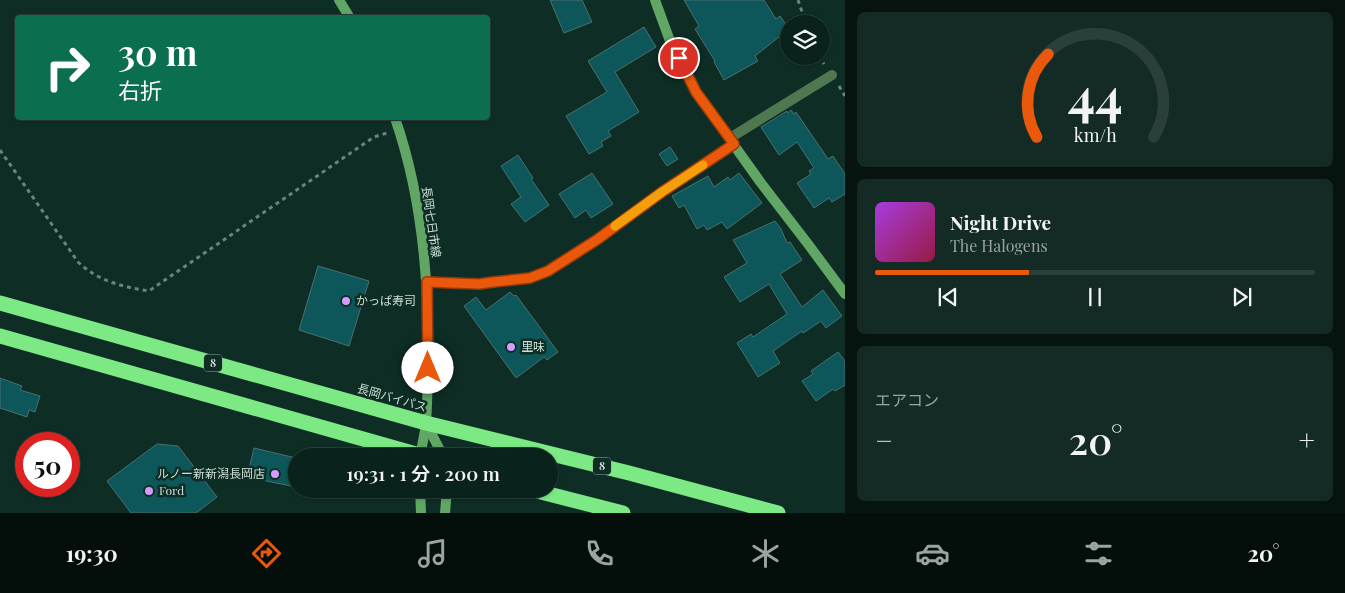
<!DOCTYPE html>
<html lang="ja">
<meta charset="utf-8">
<style>
:root{--surface:#0a221c;--page:#132a25;--text:#f1f3f6;--muted:#99a4a3;--line:#2a3f3b;--accent:#ea580c}
body{margin:0;font-family:"Playfair Display","Noto Sans JP",serif;background:var(--page);color:var(--text);height:100vh;display:flex;flex-direction:column;font-size:19px;white-space:nowrap}
*{box-sizing:border-box;margin:0}
p{font-size:16px;color:var(--muted)}
.icon{flex:none;width:28px;height:28px;fill:none;stroke:currentColor;stroke-width:2;stroke-linecap:round;stroke-linejoin:round}
.map{position:relative;flex:1;overflow:hidden}
.sheet{display:flex;flex-direction:column;gap:12px;padding:12px;background:#06130f;width:500px}
.sheet>*{flex:none}
.banner{position:absolute;left:15px;top:15px;width:475px;height:105px;border-radius:5px;box-shadow:0 1px 4px #0004,0 0 0 1px var(--line);background:#0b6e4f;color:#fff;overflow:hidden}
.tools{position:absolute;left:780px;top:15px;display:grid;gap:10px}
.tools a{display:grid;place-items:center;width:50px;height:50px;border-radius:50%;background:var(--surface);box-shadow:0 1px 4px #0004,0 0 0 1px var(--line);font-size:25px}
.speed{position:absolute;left:15px;top:432px;display:flex;gap:10px;font-size:25px;font-weight:700;text-align:center}
.speed>*{display:grid;place-content:center;width:65px;height:65px;border-radius:50%;background:var(--surface);box-shadow:0 1px 4px #0004,0 0 0 1px var(--line);line-height:1}
.speed .limit{border:8px solid #d22;background:#fff;color:#111}
.pin{position:absolute;display:grid;place-items:center;width:42px;height:42px;color:#fff;margin:-21px;border:2px solid #fff;border-radius:50%;box-shadow:0 1px 5px #0007}
.me{position:absolute;width:55px;margin:-28px;rotate:0deg;stroke-linejoin:round;filter:drop-shadow(0 0 4px #0008)}
.turn{display:flex;align-items:center;gap:18px;height:105px;padding:0 20px;font-size:22px}
.turn .icon{width:65px;height:65px;stroke-width:2.5}
.turn b{display:block;font-size:35px;line-height:42px}
.big{font-size:38px;font-weight:600;line-height:1.1}
.sheet .card{flex:1;display:flex;flex-direction:column;justify-content:center;gap:8px;min-width:0;padding:0 18px;border-radius:8px;background:var(--page)}
.sheet .dial{align-items:center;gap:0}
.dial svg{height:130px;overflow:visible;fill:none;stroke:var(--line);stroke-width:7;stroke-linecap:round;text-anchor:middle}
.dial text{fill:var(--text);stroke:none}
.song{display:flex;align-items:center;gap:15px}
.cover{width:60px;height:60px;border-radius:8px;background:linear-gradient(135deg,hsl(280 70% 55%),hsl(340 70% 35%))}
.played{height:5px;border-radius:2px;background:linear-gradient(90deg,var(--accent) 35%,var(--line) 35%)}
.keys{display:flex;justify-content:space-around;direction:ltr}
.heat{display:flex;justify-content:space-between;align-items:center;font-size:28px;direction:ltr}
.trip{position:absolute;left:288px;top:448px;width:270px;height:50px;border-radius:25px;background:var(--surface);box-shadow:0 1px 4px #0004,0 0 0 1px var(--line);font-weight:600;line-height:50px;text-align:center}
.tab-bar{display:flex;height:80px;justify-content:space-around;align-items:center;background:#040e0b;color:var(--muted)}
.tab-bar .icon{width:35px;height:35px}
.tab-bar .selected{color:var(--accent)}
.tab-bar b{font-size:22px;color:var(--text)}
main{display:flex;flex:1;min-height:0}
.map>svg:first-child{display:block}
</style>
<main>
<div class="map">
<svg width="845" height="513" viewBox="0 0 845 513">
<rect width="100%" height="100%" fill="#0e2e25"/>
<g fill="#0d575a" stroke="#4b6f71">
<polygon points="550,0 582,0 592,22 564,33"/>
<polygon points="684,0 764,0 776,19 780,16 789,29 755,56 758,61 724,80 714,62 715,61 695,29 699,26"/>
<polygon points="644,27 656,47 615,72 639,112 608,131 611,136 601,142 603,146 589,154 566,116 607,92 588,61"/>
<polygon points="791,110 794,114 796,112 828,159 833,156 845,174 845,194 832,202 829,198 814,208 797,183 811,174 809,171 814,168 797,142 779,155 761,127 787,111 788,113"/>
<polygon points="670,147 678,159 667,166 659,154"/>
<polygon points="518,155 533,178 531,179 549,205 525,222 511,204 521,197 501,166"/>
<polygon points="592,173 613,204 591,218 586,210 575,218 559,194"/>
<polygon points="739,173 762,203 727,229 722,222 707,230 704,225 697,229 684,205 679,208 672,196 708,176 714,187 728,177 730,180"/>
<polygon points="775,221 781,229 787,243 790,242 802,260 780,274 802,307 823,290 842,316 826,328 821,321 803,333 802,331 773,351 780,363 758,377 737,343 751,334 753,337 787,314 769,284 740,302 724,277 747,263 733,240"/>
<polygon points="318,266 369,281 349,346 299,330"/>
<polygon points="510,292 514,296 516,295 558,352 547,360 544,357 516,378 464,306 476,297 486,310"/>
<polygon points="838,352 845,361 845,385 835,391 833,389 816,401 802,381 813,374 811,371"/>
<polygon points="0,378 22,386 20,390 40,396 35,412 29,410 27,417 0,408"/>
<polygon points="157,444 178,446 217,497 196,513 131,513 107,481"/>
<polygon points="254,448 296,458 296,487 247,477"/>
</g>
<g fill="none" stroke-linecap="round" stroke-linejoin="round">
<g stroke="#6a837b" stroke-width="3" stroke-dasharray="4 4" stroke-linecap="butt">
<polyline points="798,0 806,24"/>
<polyline points="819,56 824,64"/>
<polyline points="839,86 845,96"/>
<path d="M 0,150 L 78,262 C 98,281 123,287 149,291 L 374,137 L 387,133"/>
</g>
<g stroke="#4f7851" stroke-width="10">
<polyline points="730,138 832,75"/>
<polyline points="427,282 479,284 507,281 530,278 547,271 598,239 661,192 734,144"/>
</g>
<g stroke="#62a666" stroke-width="10">
<polyline points="339,0 350,18"/>
<polyline points="655,0 670,41 696,92 761,183 808,244 845,294"/>
<path d="M 395,118 C 420,190 428,266 428,342 C 428,369 428,396 426,422 C 425,434 422,445 420,456"/>
<polyline points="426,423 443,456"/>
<polyline points="420,489 421,513"/>
<polyline points="445,513 447,489"/>
</g>
<g stroke="#7ce984" stroke-width="15">
<polyline points="0,303 426,423 629,473 778,513"/>
<polyline points="0,336 423,456"/>
<polyline points="529,489 623,513"/>
</g>
</g>
<g fill="none" stroke-linecap="round" stroke-linejoin="round">
<defs>
<polyline id="route" points="428,368 427,282 479,284 493,282 530,278 548,271 598,239 662,192 734,144 696,92 679,58"/>
</defs>
<use href="#route" stroke="#983908" stroke-width="12"/>
<use href="#route" stroke="#ea580c" stroke-width="9"/>
<polyline stroke="#f59e0b" stroke-width="9" points="615,226 662,192 703,165"/>
</g>
<g fill="#d19dfe" stroke="#0e2e25" stroke-width="2">
<circle cx="346" cy="301" r="5"/>
<circle cx="511" cy="347" r="5"/>
<circle cx="275" cy="474" r="5"/>
<circle cx="149" cy="491" r="5"/>
</g>
<g text-anchor="middle" stroke-width="5" stroke-linejoin="round" paint-order="stroke">
<g fill="#0e2e25" stroke="#94aaa2" stroke-width="1">
<rect x="204" y="354.5" width="18" height="17" rx="4"/>
<rect x="593" y="457.5" width="18" height="17" rx="4"/>
</g>
<g font-size="11" font-weight="bold" fill="#cddfd8">
<text x="213" y="367">8</text>
<text x="602" y="470">8</text>
</g>
<g font-size="12" fill="#cddfd8" stroke="#0e2e25">
<text transform="translate(431 222) rotate(82)" y="4">長岡七日市線</text>
<text transform="translate(392 398) rotate(16)" y="4">長岡バイパス</text>
</g>
<g font-size="12" fill="#cddfd8" stroke="#0e2e25" text-anchor="start">
<text x="356" y="305">かっぱ寿司</text>
<text x="521" y="351">里味</text>
<text x="265" y="478" text-anchor="end">ルノー新新潟長岡店</text>
<text x="159" y="495">Ford</text>
</g>
</g>
</svg>
<div class="tools">
<a><svg class="icon" aria-label="layers" viewBox="0 0 24 24"><path d="M12 4l9 5-9 5-9-5zM3 14l9 5 9-5"/></svg></a>
</div>
<div class="speed"><div class="limit">50</div></div>
<div class="pin" style="left:679px;top:58px;background:#d93025"><svg class="icon" aria-label="arrive" viewBox="0 0 24 24"><path d="M6 21V4h12l-3 4 3 4H6"/></svg></div>
<svg class="me" style="left:428px;top:368px" viewBox="-20 -20 40 40"><circle r="19" fill="#fff"/><path d="M0-13L10 11 0 6-10 11z" fill="#ea580c"/></svg>
<div class="trip">19:31 · 1 分 · 200 m</div>
<div class="banner">
<div class="turn"><svg class="icon" aria-label="right" viewBox="0 0 24 24"><path d="M7 20v-9h11M14 6l5 5-5 5"/></svg><div><b>30 m</b>右折</div></div>
</div>
</div>
<section class="sheet">
<div class="card dial"><svg viewBox="0 0 100 80">
<path d="M14 69A42 42 0 1 1 86 69"/>
<path d="M14 69A42 42 0 0 1 21 18" stroke="#ea580c"/>
<text x="50" y="56" font-size="32" font-weight="700">44</text>
<text x="50" y="72" font-size="11">km/h</text>
</svg></div>
<div class="card">
<div class="song"><i class="cover"></i><div><b>Night Drive</b><p>The Halogens</p></div></div>
<div class="played"></div>
<div class="keys"><svg class="icon" aria-label="previous" viewBox="0 0 24 24"><path d="M18 5L8 12l10 7zM5 5v14"/></svg><svg class="icon" aria-label="pause" viewBox="0 0 24 24"><path d="M8 5v14M16 5v14"/></svg><svg class="icon" aria-label="next" viewBox="0 0 24 24"><path d="M6 5l10 7-10 7zM19 5v14"/></svg></div>
</div>
<div class="card"><p>エアコン</p>
<div class="heat"><a>−</a><b class="big">20°</b><a>+</a></div>
</div>
</section>
</main>
<nav class="tab-bar">
<b>19:30</b>
<svg class="icon selected" aria-label="directions" viewBox="0 0 24 24"><path d="M12 3l9 9-9 9-9-9zM9 14v-3h6M13 9l2 2-2 2"/></svg>
<svg class="icon" aria-label="music" viewBox="0 0 24 24"><path d="M9 18V5l10-2v13"/><circle cx="6" cy="18" r="3"/><circle cx="16" cy="16" r="3"/></svg>
<svg class="icon" aria-label="phone" viewBox="0 0 24 24"><path d="M5 4h4l2 5-3 2q2 4 5 5l2-3 5 2v4C11 20 4 13 5 4z"/></svg>
<svg class="icon" aria-label="climate" viewBox="0 0 24 24"><path d="M12 3v18M4 7l16 10M4 17L20 7"/></svg>
<svg class="icon" aria-label="car" viewBox="0 0 24 24"><path d="M5 17H2v-5l4-1 3-4h7l3 4 3 1v5h-3M9 17h6M6 11h13"/><circle cx="7" cy="17" r="2"/><circle cx="17" cy="17" r="2"/></svg>
<svg class="icon" aria-label="filters" viewBox="0 0 24 24"><path d="M4 7h16M4 17h16"/><circle cx="9" cy="7" r="2"/><circle cx="15" cy="17" r="2"/></svg>
<b>20°</b>
</nav>
